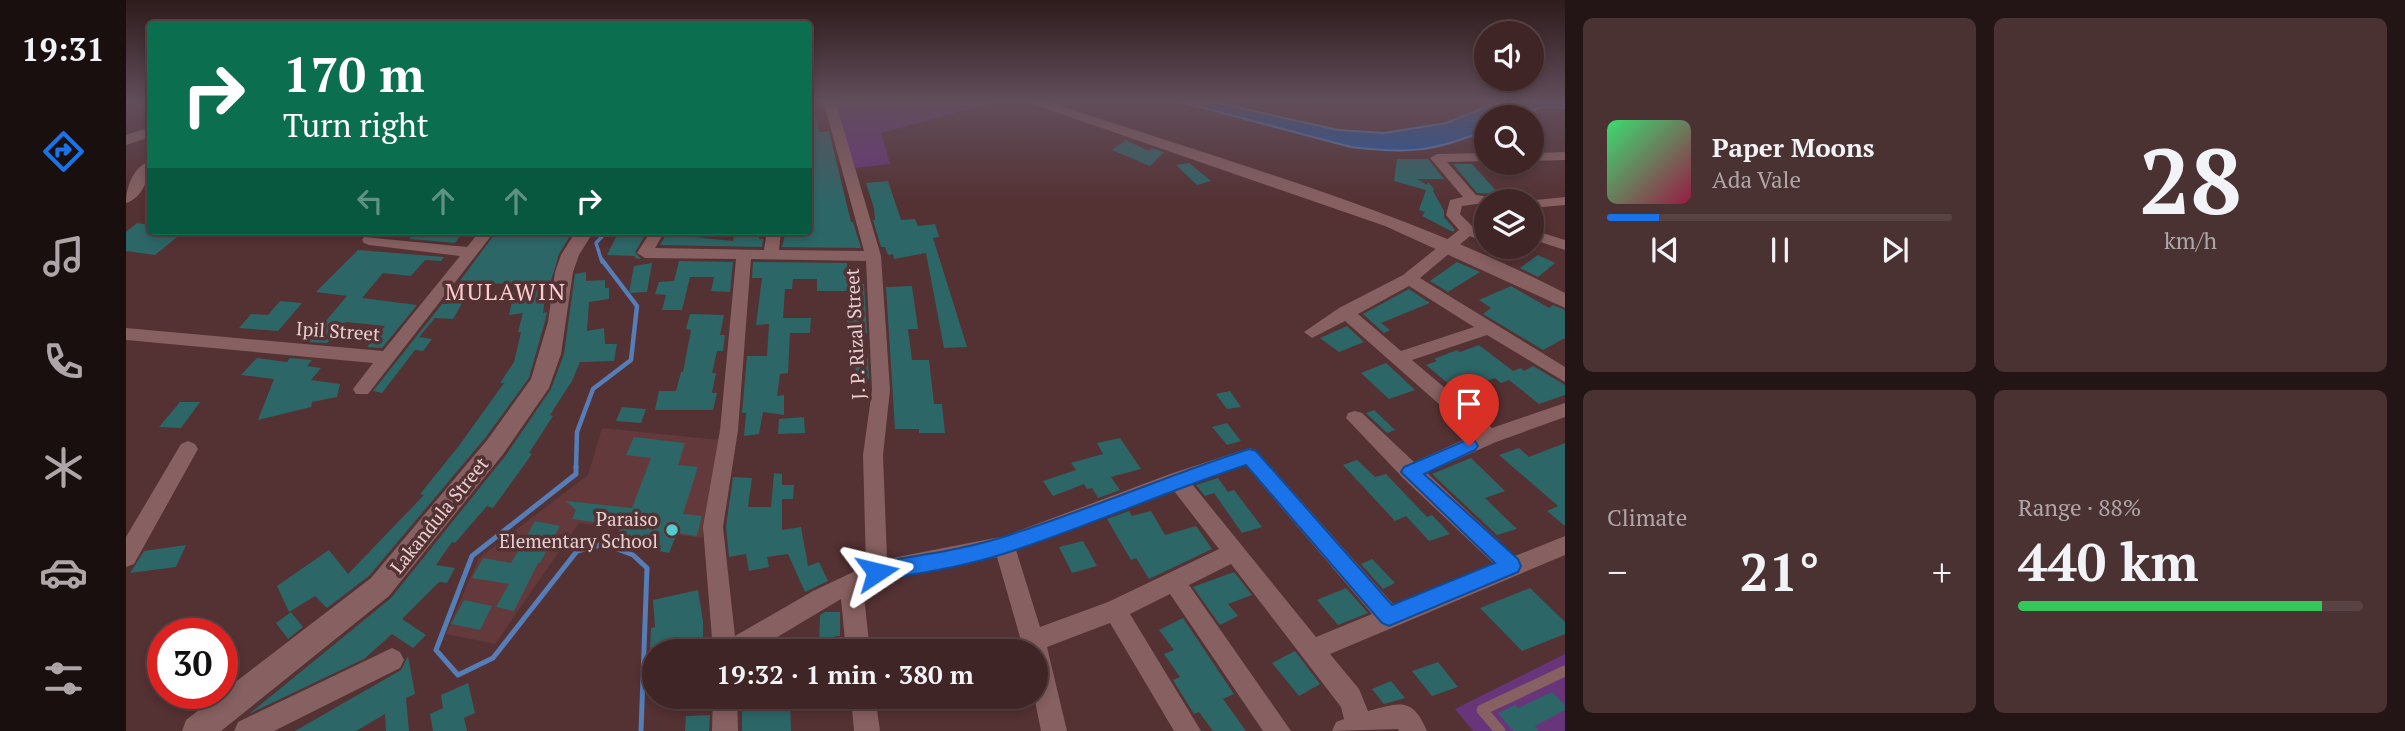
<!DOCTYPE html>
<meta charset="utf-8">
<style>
:root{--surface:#3f2526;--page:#4a3132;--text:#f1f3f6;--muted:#ada5a7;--line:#584243;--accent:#1a73e8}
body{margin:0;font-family:"PT Serif",serif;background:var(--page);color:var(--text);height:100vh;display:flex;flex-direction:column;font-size:26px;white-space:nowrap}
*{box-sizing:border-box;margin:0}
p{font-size:23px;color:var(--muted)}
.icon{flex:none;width:38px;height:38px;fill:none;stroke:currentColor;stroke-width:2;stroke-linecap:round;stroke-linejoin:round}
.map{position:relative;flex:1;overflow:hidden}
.details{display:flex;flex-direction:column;gap:18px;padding:18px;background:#231415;width:840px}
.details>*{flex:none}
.banner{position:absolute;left:21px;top:21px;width:665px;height:214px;border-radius:7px;box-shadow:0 4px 10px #0003,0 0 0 2px var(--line);background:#0b6e4f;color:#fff;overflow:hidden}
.controls{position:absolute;left:1348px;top:21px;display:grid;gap:14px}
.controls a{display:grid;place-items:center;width:70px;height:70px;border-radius:50%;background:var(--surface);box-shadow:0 4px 10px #0003,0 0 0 2px var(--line);font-size:35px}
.speed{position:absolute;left:21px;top:618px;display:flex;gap:14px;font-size:35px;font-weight:700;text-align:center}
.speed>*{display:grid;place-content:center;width:91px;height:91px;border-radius:50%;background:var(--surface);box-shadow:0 4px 10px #0003,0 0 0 2px var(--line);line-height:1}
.speed .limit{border:10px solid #d22;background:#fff;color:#111}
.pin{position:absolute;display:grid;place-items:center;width:60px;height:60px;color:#fff;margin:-72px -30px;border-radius:50% 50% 50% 0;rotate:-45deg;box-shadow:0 0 7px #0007}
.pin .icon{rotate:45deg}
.me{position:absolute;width:77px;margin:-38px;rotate:80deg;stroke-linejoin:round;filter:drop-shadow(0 0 5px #0008)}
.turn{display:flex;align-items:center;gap:24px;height:147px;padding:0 21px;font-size:32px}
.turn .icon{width:91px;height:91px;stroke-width:2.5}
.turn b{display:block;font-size:49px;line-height:60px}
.lanes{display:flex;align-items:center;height:66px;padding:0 21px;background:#0003;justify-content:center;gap:35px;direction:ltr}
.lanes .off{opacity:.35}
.big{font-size:52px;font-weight:700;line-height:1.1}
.details .card{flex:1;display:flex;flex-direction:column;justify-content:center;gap:10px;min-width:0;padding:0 24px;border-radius:10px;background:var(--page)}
.details .dial{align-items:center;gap:0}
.dial b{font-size:91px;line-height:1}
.song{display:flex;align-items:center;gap:21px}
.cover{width:84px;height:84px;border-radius:10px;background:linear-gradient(135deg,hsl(140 70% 55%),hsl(340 70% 35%))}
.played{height:7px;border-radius:4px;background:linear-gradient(90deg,var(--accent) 15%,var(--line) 15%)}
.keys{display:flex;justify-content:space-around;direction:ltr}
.heat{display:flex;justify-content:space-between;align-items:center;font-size:38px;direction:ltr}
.charge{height:10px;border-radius:5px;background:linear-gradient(90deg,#34c759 88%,var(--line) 0)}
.details .tiles{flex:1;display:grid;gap:18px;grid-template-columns:repeat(2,1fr)}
.trip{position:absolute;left:516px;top:639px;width:406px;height:70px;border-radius:35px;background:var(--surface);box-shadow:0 4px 10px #0003,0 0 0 2px var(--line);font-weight:700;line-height:70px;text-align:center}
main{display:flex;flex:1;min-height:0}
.tab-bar{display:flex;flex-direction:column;width:126px;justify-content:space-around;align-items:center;background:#190f0f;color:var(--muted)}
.tab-bar .icon{width:49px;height:49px}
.tab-bar .selected{color:var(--accent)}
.tab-bar b{font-size:32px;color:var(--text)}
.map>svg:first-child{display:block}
</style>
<main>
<nav class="tab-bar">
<b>19:31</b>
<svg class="icon selected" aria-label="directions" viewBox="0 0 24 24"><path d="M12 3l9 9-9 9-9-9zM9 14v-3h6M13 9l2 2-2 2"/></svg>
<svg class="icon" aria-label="music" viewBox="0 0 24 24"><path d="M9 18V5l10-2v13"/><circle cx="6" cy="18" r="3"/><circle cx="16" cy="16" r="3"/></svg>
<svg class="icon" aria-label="phone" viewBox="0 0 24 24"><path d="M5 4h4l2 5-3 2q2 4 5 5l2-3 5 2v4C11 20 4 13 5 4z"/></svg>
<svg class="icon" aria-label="climate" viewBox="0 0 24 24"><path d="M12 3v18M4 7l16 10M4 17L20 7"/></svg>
<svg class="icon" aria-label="car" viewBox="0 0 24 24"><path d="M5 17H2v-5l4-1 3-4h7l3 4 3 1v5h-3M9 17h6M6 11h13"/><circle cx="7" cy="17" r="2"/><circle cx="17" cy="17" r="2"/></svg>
<svg class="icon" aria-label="filters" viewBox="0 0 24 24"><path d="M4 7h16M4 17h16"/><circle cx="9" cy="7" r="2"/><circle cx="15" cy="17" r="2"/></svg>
</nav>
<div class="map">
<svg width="1439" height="731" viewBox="0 0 1439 731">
<rect width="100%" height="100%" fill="#543133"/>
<polygon fill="#64393b" points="476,428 594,440 576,538 453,523 369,644 320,634 353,558 462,475"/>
<g fill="#68357a">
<polygon points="706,100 877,100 755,133 764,164 729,168"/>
<polygon points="1439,654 1439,731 1347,731 1329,709"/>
</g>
<path fill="#175aad" stroke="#557db8" stroke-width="2" d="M 1047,100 L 1079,100 L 1212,130 L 1258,133 L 1320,123 L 1378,100 L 1439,100 L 1439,108 L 1415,107 L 1389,117 L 1360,117 L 1360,130 C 1308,152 1281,154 1225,147 Z"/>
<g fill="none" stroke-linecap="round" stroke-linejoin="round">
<polyline stroke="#557db8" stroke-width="3.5" points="476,262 470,243 481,231"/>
<polyline stroke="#557db8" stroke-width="4.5" points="450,468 451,432 467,389 505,360 511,306 476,260"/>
<polyline stroke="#557db8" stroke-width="5" points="450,466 450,474 346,556 310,650 332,675 367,658 451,551 478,544 507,555 521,568 515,731"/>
</g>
<g fill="#2d6667">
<polygon points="682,107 688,107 693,132 703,131 725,222 727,222 735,248 656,247 660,231 682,231 682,202 685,202"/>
<polygon points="1000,140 1023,151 1026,148 1038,152 1024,166 986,150"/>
<polygon points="1271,159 1302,159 1318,179 1291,179 1301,185 1302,182 1308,189 1307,191 1318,211 1318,217 1329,230 1327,232 1296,216 1299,212 1293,210 1300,190 1268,181"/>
<polygon points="1063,163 1085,181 1071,185 1050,165"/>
<polygon points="1327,164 1346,164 1373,194 1351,193"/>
<polygon points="762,181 775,220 789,219 792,226 809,224 813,237 807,238 841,347 818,348 800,253 768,259 767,254 762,255 759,247 755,247 747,220 749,220 748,208 740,183"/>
<polygon points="11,223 24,225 24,231 56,233 29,255 0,251 0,232"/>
<polygon points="290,231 311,231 310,233 335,235 329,243 283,239"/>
<polygon points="371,231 447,231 433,254 425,281 421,281 417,313 421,312 419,321 403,378 360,437 243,576 201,608 189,596 163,612 151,586 203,550 222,574 298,495 294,494 332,447 378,383 374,383 388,362 395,332 392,332 397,313 383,315 390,284 348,283 327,319 309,318 293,337 306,339 297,351 289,350 256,393 247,391 316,304 321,304 330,286"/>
<polygon points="493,231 522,231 509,252 515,259 509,258 509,256 481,255"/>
<polygon points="542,231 559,231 558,236 607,241 609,231 635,231 633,239 637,239 636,247 534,245"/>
<polygon points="232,250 318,257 315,261 299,260 285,276 257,273 236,298 291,305 256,348 241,347 259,326 220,322 201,343 182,342 221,296 190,292"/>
<polygon points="1412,255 1429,263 1412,277 1394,268"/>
<polygon points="553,261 607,262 604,292 585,291 588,277 564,277 556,310 536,310 540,295 529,294 533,282 548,281"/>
<polygon points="627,262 721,263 722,284 738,284 741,333 721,333 721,291 691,291 691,279 667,279 666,289 659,289 657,318 685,318 684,333 664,333 662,373 654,374 651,396 658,395 658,415 637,412 633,434 618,436 620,413 616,413 621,356 641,356 643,324 630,325 636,278 626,278"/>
<polygon points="1331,262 1354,272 1322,292 1304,281"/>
<polygon points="526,263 521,292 503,293 508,266"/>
<polygon points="460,272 460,281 479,280 479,288 483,288 483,299 463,302 461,331 478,328 479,344 491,344 488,361 454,362 446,381 424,415 427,416 403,453 406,454 367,508 361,506 329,543 326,542 310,565 329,568 321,583 313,582 276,619 300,635 287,648 266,634 238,659 123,714 265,598 380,455 425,389 438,354 449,274"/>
<polygon points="786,286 792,329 782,329 786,360 803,360 808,404 816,404 819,433 793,433 793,429 769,429 760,287"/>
<polygon points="1385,286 1423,308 1427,305 1439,310 1439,338 1417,350 1357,314 1365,308 1353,300"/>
<polygon points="1283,289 1304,303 1255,323 1264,330 1258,333 1237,314"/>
<polygon points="154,301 176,303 152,331 113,328 125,314 142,315"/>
<polygon points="564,314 598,315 594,335 599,335 597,351 591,351 586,373 590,373 586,393 591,393 587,410 529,410 533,391 550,391 555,372 557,372 565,330 560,329"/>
<polygon points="1221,326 1238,342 1213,352 1194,338"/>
<polygon points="1353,345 1387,371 1395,368 1398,371 1407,366 1439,385 1439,395 1413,404 1383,380 1375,383 1369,378 1349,385 1341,378 1324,385 1300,365 1311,361 1308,359 1331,350 1334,352"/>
<polygon points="131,358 161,362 164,358 186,360 181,366 195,368 185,380 214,384 211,397 186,402 185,407 132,420 148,379 115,375"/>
<polygon points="742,358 743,379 731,379 728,359"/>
<polygon points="1260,363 1273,375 1289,390 1263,399 1235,373"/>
<polygon points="1104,391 1115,407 1101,409 1090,394"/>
<polygon points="54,402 74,402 55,428 33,427"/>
<polygon points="496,407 520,409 515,423 490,421"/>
<polygon points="1248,410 1269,430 1261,433 1240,413"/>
<polygon points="678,417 679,433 652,434 653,419"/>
<polygon points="1101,423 1115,441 1101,445 1086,427"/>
<polygon points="508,437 559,443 552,465 572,467 557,514 576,516 571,536 551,533 543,553 488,542 495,526 446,519 450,510 440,501 506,508 525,458 500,455"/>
<polygon points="994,438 1015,469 985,477 994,490 972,498 966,488 961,489 958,484 927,496 917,481 950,470 945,463 977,454 971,443"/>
<polygon points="1439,443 1439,526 1421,511 1432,506 1373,455 1393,448 1403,457"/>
<polygon points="1345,458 1379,491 1359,498 1391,529 1371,535 1306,474"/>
<polygon points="1231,460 1249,477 1260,474 1301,517 1306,515 1324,534 1303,541 1280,516 1269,521 1217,465"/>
<polygon points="648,473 656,474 656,485 668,485 667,499 656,499 656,530 675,527 682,566 693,562 702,581 679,592 662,554 641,557 643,567 623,571 620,554 603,557 600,527 607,477 626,478 622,507 645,507"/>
<polygon points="1092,478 1102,492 1108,490 1136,527 1116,533 1088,493 1079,496 1070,485"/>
<polygon points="1003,511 1006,516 1025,511 1039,535 1070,526 1086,549 1023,579 1010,558 1005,560 981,519"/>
<polygon points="409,521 434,526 414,563 412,563 388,611 370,607 383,584 346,578 357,558 385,563"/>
<polygon points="957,541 971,566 946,573 933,547"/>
<polygon points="60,545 50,567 4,573 18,551"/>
<polygon points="1246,559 1269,583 1257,589 1235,564"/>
<polygon points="1108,572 1126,595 1102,604 1112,616 1094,625 1067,587"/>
<polygon points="1220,588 1242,613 1212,625 1191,600"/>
<polygon points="1404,588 1439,622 1439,634 1396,651 1354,608"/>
<polygon points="572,590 577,621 577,649 524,651 525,628 529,627 527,600"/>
<polygon points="338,600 366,606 354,630 325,624"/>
<polygon points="165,612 177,627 162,639 150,623"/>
<polygon points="699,612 714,612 714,636 709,636 709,651 693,651 694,615"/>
<polygon points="1057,618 1108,694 1097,699 1120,731 1087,731 1073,712 1068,714 1047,680 1054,677 1038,654 1048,650 1033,630"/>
<polygon points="1169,651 1194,684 1173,696 1146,663"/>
<polygon points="282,656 289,694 280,698 283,731 260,731 259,714 230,731 169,731 275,670"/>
<polygon points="1312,662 1332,687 1306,696 1286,671"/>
<polygon points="1265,681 1279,698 1258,704 1246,689"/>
<polygon points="342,683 349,713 338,718 341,731 307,731 304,714 317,708 315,695"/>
<polygon points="1426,692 1439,705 1439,710 1409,726 1413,731 1387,731 1372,713 1389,705 1392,708"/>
<polygon points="621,696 664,696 665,731 616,731 616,711 620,710"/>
<polygon points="584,715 583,731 559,731 560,716"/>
</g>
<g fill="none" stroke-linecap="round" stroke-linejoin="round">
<polyline stroke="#876061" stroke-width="11" points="1374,731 1356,710 1439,671"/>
<g fill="#876061" fill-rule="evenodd">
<path d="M 697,100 L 709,100 L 755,256 L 764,390 L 757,455 L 761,559 L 879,536 L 1044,474 L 1123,448 L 1130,450 L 1268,605 L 1368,564 L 1277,478 L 1220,418 L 1222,413 L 1229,411 L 1236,413 L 1288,462 L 1348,435 L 1219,321 L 1186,338 L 1178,332 L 1213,308 L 1277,275 L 1333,230 L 1320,215 L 1324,200 L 1337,197 L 1304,158 L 1311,154 L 1360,153 L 1360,161 L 1321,162 L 1350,195 L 1371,198 L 1373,201 L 1336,206 L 1334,214 L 1347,227 L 1360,232 L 1360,243 L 1344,236 L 1294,278 L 1439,367 L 1439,382 L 1361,335 L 1286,360 L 1366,428 L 1439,403 L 1439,417 L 1370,442 L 1301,473 L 1389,556 L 1439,536 L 1439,555 L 1204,654 L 1233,689 L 1242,711 C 1274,703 1286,696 1301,731 L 1273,731 L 1272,729 L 1206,731 L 1210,722 L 1218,719 L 1215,707 L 1105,564 L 1063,585 L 1165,731 L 1137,731 L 1044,594 L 1004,614 L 1075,731 L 1048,731 L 984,623 L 921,647 L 941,731 L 915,731 L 908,696 L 910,651 L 898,651 L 871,557 L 765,578 L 737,588 L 744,651 L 720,651 L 715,599 L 628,651 L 587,651 L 577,527 L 594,430 L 610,259 L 519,258 L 511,253 L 525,231 L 539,231 L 529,248 L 638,250 L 641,231 L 655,231 L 653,250 L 738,251 ZM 625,259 L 740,261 L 746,390 L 737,455 L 740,566 L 687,591 L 609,636 L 597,527 L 612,430 ZM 1283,286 L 1348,327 L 1275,351 L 1232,314 ZM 1119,465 L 1246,614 L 1190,637 L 1066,484 ZM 1048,491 L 1093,549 L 982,602 L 914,627 L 890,550 Z"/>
<polygon points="1439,152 1439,160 1405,161 1405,153"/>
<polygon points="1439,197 1439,205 1405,208 1405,201 1400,201"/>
<polygon points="354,231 369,231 242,394 230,394 227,389 247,363 0,340 0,328 257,351 334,256 243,245 238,243 236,240 238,237 341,247"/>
<polygon points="1410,231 1439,240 1439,250 1405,239 1405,233"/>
<polygon points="62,441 69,444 72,449 8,564 0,567 0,537 55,444"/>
<polygon points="266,648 274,652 278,660 274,668 148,731 108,731 112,722"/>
<polygon points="587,696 611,696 612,731 586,731"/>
<polygon points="725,696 749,696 754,731 728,731"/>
</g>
<g fill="#876061" fill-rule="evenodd">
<path d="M 895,100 L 917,100 C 1092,159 1274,208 1439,293 L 1439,308 L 1259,226 Z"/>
<polygon points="24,127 24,137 0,145 0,135"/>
<path d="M 24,161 C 25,175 16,199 0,203 C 0,187 7,167 24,161 Z"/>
<polygon points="450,231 468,231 453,255 447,272 435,354 423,388 378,453 263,596 95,731 56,731 60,720 245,578 362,439 405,379 422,322 429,272 435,255"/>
</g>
</g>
<linearGradient id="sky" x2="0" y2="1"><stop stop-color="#2e1b1c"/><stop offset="0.5" stop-color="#614e5b"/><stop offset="1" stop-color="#614e5b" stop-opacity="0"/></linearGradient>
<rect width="1439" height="202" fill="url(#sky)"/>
<path fill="#1a73e8" stroke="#114b97" stroke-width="2" d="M 1343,439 L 1349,441 L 1352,446 L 1349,450 L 1298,474 L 1392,559 L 1395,566 L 1392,572 L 1263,626 L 1256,623 L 1120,465 C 1038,492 959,528 877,554 C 836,567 793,573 751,581 L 744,578 L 741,572 L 744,565 L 751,563 C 793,555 836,550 877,537 C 960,511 1040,476 1123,449 L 1130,451 L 1266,605 L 1369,563 L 1275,472 L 1278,467 Z"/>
<circle fill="#52cdcf" stroke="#543133" stroke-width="2.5" cx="546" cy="530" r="7"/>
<g text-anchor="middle" stroke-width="7" stroke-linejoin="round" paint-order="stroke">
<g font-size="19" fill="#e7d0d0" stroke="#543133">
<text transform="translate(212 331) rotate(4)" y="7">Ipil Street</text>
<text transform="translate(729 334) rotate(-93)" y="7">J. P. Rizal Street</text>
<text transform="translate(313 515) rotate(-51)" y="7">Lakandula Street</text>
</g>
<g font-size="19" fill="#e7d0d0" stroke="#543133" text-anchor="end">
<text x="532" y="526">Paraiso<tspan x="532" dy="22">Elementary School</tspan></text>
</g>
<g font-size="23" letter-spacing="2" fill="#fccecf" stroke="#543133">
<text x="380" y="300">MULAWIN</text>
</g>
</g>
</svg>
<div class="controls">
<a><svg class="icon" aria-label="sound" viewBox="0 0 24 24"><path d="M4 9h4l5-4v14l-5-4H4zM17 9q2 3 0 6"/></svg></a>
<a><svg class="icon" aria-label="search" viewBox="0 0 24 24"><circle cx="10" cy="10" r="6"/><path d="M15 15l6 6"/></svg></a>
<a><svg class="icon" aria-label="layers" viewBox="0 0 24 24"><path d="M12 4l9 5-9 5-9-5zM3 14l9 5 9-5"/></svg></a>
</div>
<div class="speed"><div class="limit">30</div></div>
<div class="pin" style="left:1343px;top:446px;background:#d93025"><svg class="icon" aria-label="arrive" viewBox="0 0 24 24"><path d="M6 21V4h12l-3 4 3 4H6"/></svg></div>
<svg class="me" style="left:751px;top:572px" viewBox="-20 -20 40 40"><path d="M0-17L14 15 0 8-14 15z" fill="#1a73e8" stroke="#fff" stroke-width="4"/></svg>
<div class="trip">19:32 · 1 min · 380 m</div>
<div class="banner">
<div class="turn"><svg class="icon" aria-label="right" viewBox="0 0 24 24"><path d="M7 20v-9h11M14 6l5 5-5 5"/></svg><div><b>170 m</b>Turn right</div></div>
<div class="lanes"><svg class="icon off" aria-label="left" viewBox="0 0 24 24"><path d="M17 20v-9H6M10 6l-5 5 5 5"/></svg><svg class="icon off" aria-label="ahead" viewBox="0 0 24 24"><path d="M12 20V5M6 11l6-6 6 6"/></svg><svg class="icon off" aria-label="ahead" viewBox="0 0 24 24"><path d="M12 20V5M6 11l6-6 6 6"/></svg><svg class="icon" aria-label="right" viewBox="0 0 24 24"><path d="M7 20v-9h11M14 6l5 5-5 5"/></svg></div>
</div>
</div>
<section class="details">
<div class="tiles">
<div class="card">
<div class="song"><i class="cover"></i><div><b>Paper Moons</b><p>Ada Vale</p></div></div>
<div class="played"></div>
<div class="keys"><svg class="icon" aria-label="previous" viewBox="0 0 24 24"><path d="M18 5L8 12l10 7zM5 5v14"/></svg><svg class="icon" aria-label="pause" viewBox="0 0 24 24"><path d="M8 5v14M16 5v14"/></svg><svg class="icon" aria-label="next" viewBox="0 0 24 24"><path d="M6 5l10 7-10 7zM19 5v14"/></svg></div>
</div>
<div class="card dial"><b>28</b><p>km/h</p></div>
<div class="card"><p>Climate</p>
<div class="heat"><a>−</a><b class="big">21°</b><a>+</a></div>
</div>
<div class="card"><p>Range · 88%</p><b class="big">440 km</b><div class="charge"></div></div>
</div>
</section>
</main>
